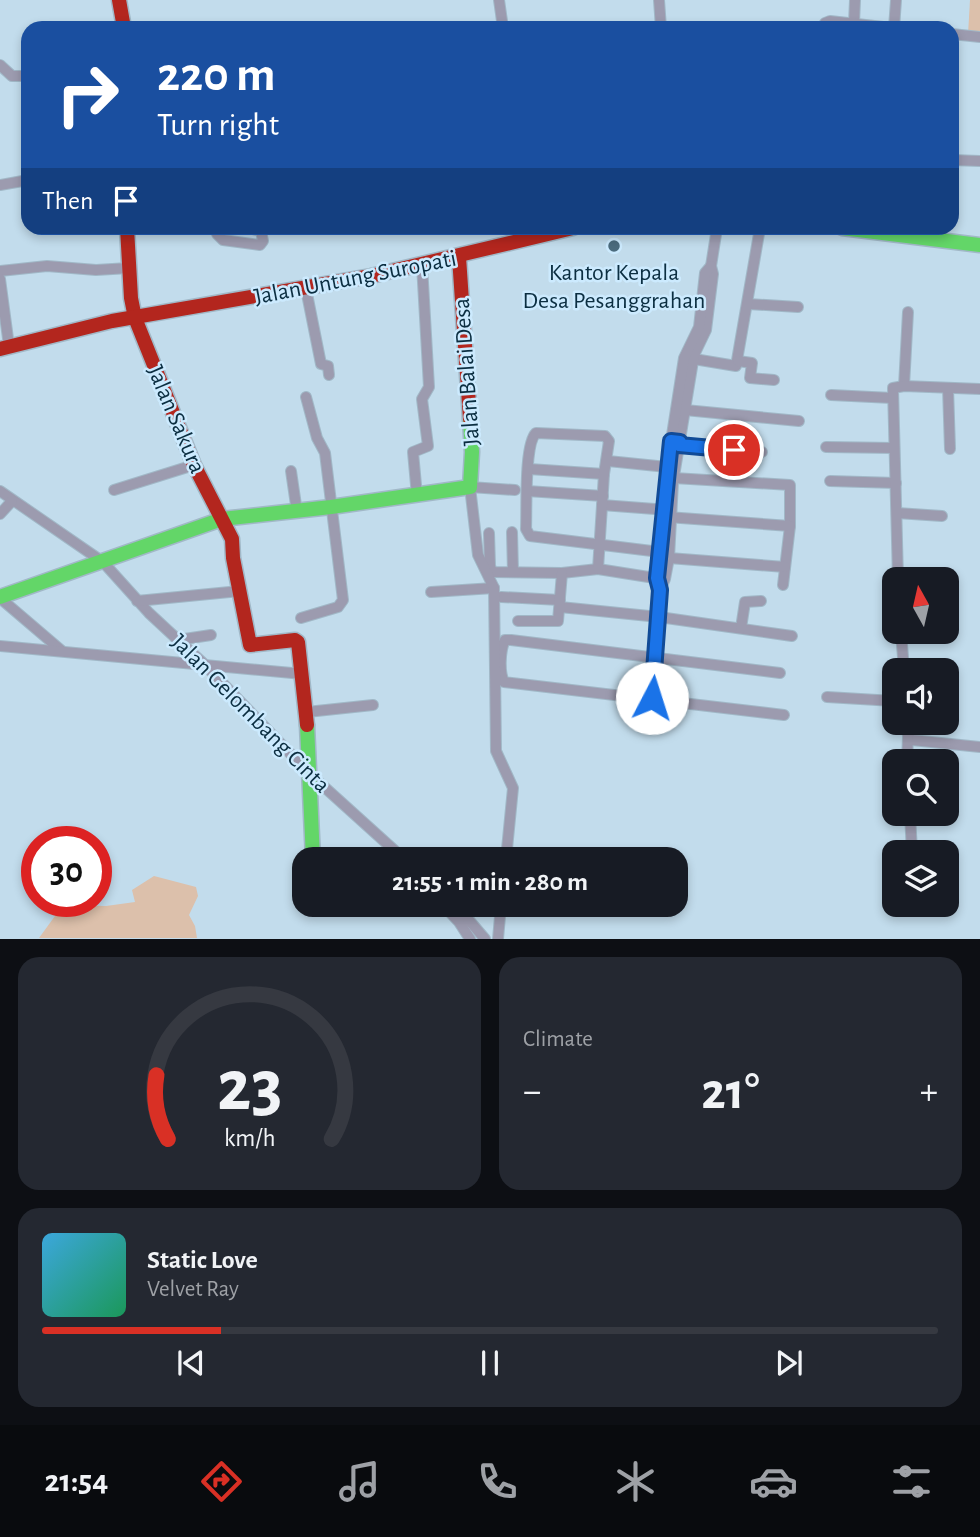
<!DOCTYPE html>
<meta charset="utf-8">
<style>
:root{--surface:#171b24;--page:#242831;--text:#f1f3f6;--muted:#9ea1a6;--line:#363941;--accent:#d93025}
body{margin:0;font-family:"Alegreya Sans",sans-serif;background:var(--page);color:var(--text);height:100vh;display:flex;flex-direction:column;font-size:26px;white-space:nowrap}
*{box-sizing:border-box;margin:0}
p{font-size:23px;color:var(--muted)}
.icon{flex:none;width:38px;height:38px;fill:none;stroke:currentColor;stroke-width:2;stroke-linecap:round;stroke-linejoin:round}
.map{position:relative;height:939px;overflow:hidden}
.details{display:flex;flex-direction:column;gap:18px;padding:18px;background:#0d0f14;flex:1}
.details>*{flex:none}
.top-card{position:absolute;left:21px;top:21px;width:938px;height:214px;border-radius:21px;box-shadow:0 4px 10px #0003;background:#1a4fa0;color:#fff;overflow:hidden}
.needle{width:46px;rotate:352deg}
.buttons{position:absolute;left:882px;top:567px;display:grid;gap:14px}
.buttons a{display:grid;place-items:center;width:77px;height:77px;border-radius:14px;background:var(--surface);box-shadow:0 4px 10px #0003;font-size:35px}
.speed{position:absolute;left:21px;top:826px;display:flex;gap:14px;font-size:35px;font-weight:700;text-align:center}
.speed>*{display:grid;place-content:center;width:91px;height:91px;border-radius:50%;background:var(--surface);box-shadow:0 4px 10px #0003;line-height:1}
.speed .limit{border:10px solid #d22;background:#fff;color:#111}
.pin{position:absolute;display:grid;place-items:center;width:60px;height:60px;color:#fff;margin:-30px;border:4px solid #fff;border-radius:50%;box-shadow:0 2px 7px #0007}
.me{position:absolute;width:77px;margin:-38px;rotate:5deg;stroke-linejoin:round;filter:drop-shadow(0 0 5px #0008)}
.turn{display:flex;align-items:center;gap:24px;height:147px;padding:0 21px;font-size:32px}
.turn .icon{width:91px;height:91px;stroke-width:2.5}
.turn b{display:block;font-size:49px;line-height:60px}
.then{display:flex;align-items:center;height:66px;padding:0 21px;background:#0003;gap:14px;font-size:26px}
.big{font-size:52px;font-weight:700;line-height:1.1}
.details .widget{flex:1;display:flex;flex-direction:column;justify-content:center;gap:10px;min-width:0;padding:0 24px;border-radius:21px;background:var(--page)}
.details .dial{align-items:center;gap:0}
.dial svg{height:182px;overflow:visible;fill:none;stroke:var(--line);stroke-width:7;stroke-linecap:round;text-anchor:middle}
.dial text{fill:var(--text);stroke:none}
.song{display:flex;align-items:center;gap:21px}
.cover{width:84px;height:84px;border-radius:10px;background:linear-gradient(135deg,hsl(200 70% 55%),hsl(150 70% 35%))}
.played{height:7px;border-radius:4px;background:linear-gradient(90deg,var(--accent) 20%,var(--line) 20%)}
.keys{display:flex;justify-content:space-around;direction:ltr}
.heat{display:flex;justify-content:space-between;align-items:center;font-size:38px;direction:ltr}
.details .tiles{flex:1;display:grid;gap:18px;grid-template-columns:1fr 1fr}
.widget:last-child{grid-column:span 2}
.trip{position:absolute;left:292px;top:847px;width:396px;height:70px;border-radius:21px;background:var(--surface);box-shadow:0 4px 10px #0003;font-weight:700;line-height:70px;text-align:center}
.dock{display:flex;height:112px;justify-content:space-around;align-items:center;background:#090b0e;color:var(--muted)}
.dock .icon{width:49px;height:49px}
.dock .selected{color:var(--accent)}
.dock b{font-size:32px;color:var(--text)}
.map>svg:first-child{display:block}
</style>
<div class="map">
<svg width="980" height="939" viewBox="0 0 980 939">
<rect width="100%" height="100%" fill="#c2dcec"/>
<g fill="#dcc0ab">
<polygon points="970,0 980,0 980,36 968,35"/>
<polygon points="154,876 196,887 198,896 189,915 195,926 197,938 39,938 63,905 106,906 135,902 132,890"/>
</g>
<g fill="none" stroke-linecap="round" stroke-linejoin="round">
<defs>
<g id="street">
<polyline points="499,0 503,28"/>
<polyline points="659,0 661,28"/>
<polyline points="854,23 855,0"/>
<polyline points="822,28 825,23 830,21 892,28"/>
<polyline points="894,28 896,0"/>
<polyline points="952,34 980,37"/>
<polyline points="0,65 12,76 28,76"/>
<polyline points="952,160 980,161"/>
<polyline points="0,185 28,180"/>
<polyline points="217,228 217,234 223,240 260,245 263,241 261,231 248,228"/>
<polyline points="0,271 47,266 96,270 129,268"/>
<polyline points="0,279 9,346"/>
<polyline points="306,289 321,364 328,366 329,375"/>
<polyline points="748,304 798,307"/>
<polyline points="688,358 736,366 760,228"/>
<polyline points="738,361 752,363 750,378 774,380"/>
<polyline points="904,386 908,312"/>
<polyline points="948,388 950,449"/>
<polyline points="831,395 892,398"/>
<polyline points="685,410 799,421"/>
<polyline points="679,445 762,452"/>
<polyline points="826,447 894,448"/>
<polyline points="608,461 667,467"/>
<polyline points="529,469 604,474"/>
<polyline points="291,471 297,512"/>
<polyline points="674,478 790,485 790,526 783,585"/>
<polyline points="830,481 896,483"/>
<polyline points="114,490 194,465"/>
<polyline points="0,491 103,562 149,613 205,665 311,775 404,859"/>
<polyline points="527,491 603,496"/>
<polyline points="417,496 413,452 428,446 422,399 429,387 422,265"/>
<polyline points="602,505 668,510"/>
<polyline points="897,513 942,516"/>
<polyline points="0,514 12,501"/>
<polyline points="667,517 790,526"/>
<polyline points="512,532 513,572"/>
<polyline points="489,533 490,566 492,572 562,573 598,569 661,579"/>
<polyline points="669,558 785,567"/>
<path d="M 598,569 L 604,474 L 609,441 L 605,436 L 536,433 C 524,444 527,510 526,529 L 530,536 L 660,552 L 669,553"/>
<polyline points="898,579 893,388 904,386 980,389"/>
<polyline points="660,589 665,579 669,558 673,482 694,355 706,330 713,274 711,266 717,228"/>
<polyline points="431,592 494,588"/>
<polyline points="501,597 560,600"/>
<polyline points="0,598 62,651"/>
<polyline points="137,601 240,591"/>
<polyline points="560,607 659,617 792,636"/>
<polyline points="301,618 338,607 343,600 325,453 317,438 306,397"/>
<polyline points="518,621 558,621 562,573"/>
<polyline points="741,628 745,602 761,601"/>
<polyline points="901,632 904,670"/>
<polyline points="178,640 211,635"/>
<polyline points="0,646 303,674"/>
<path d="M 780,673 L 511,640 L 505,640 C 500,650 499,672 504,682 L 784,715"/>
<polyline points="827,697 894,701"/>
<path d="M 652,698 C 655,664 665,611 657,578 L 667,467 L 684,358 L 699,327 L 705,273 L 711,266"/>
<polyline points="307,712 373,705"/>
<polyline points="907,723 908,737 912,740 980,747"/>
<polyline points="907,761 908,737"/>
<polyline points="910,814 912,852"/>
<polyline points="506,859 513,788 496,751 494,588 478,555 470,487 515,490"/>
<polyline points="443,905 459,922 470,939"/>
<polyline points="456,905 485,939"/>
<polyline points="498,939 501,905"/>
</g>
<g id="fast">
<polyline points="842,228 980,245"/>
<polyline points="0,597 222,519 331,507 470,487 472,452 470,419"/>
<polyline points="307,725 313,859"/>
</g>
<g id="jam">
<polyline points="119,0 124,28"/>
<polyline points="127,228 131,298 135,318 194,465 232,539 233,558 250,645 295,640 298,642 307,725"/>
<polyline points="459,257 470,419"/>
<polyline points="0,349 112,321 371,276 573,228"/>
</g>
</defs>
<use href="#street" stroke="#a1b8c7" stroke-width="12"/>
<use href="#fast" stroke="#a1b8c7" stroke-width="17"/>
<use href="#jam" stroke="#a1b8c7" stroke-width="17"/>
<use href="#street" stroke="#9c9baf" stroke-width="10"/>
<use href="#fast" stroke="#63d668" stroke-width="14"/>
<use href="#jam" stroke="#b3261e" stroke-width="14"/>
</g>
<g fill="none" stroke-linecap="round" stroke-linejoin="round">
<defs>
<polyline id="route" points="652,698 660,590 657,578 671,441 680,442 679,445 734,450"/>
</defs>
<use href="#route" stroke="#114b97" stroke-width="18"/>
<use href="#route" stroke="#1a73e8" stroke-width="12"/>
</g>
<circle fill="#4b6b7d" stroke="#cceafe" stroke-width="2.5" cx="614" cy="246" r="7"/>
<g text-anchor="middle" stroke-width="5" stroke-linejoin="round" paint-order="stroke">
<g font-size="24" fill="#0b2e41" stroke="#cceafe">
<text x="614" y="280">Kantor Kepala<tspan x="614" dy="28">Desa Pesanggrahan</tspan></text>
</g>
<g font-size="24" fill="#0b2e41" stroke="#cceafe">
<text transform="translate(355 277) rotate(-11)" y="8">Jalan Untung Suropati</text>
<text transform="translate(466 372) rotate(-94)" y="8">Jalan Balai Desa</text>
<text transform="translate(177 419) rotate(67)" y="8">Jalan Sakura</text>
<text transform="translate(251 713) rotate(45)" y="8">Jalan Gelombang Cinta</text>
</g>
</g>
</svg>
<div class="buttons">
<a><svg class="needle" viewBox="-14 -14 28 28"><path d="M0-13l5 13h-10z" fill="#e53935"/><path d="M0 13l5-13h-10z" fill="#9ea1a6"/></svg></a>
<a><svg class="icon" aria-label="sound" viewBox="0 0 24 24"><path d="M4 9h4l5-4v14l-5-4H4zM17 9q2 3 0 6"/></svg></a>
<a><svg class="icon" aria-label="search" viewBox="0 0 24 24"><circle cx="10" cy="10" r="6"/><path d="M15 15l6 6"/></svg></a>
<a><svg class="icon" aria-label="layers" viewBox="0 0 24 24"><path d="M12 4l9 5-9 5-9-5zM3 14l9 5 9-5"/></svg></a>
</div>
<div class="speed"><div class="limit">30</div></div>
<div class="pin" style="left:734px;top:450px;background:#d93025"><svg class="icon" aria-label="arrive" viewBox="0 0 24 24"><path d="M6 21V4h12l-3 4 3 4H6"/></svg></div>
<svg class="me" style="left:652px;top:698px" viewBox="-20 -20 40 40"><circle r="19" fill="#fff"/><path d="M0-13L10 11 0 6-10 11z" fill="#1a73e8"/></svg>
<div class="trip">21:55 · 1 min · 280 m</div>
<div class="top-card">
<div class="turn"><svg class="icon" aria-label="right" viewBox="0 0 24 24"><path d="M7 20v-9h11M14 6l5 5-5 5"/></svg><div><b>220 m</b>Turn right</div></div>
<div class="then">Then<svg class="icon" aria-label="arrive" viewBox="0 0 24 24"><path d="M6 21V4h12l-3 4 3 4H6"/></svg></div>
</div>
</div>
<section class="details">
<div class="tiles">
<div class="widget dial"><svg viewBox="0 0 100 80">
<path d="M14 69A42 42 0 1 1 86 69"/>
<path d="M14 69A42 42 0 0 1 9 41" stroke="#d93025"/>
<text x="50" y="56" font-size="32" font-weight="700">23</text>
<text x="50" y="72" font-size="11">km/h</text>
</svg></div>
<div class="widget"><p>Climate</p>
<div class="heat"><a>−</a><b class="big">21°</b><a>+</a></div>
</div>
<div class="widget">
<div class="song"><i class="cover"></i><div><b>Static Love</b><p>Velvet Ray</p></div></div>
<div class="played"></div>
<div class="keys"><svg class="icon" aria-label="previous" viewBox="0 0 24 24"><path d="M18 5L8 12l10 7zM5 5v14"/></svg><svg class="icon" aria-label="pause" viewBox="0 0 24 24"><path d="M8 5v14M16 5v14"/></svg><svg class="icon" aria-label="next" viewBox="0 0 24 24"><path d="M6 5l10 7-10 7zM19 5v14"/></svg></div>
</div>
</div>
</section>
<nav class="dock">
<b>21:54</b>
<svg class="icon selected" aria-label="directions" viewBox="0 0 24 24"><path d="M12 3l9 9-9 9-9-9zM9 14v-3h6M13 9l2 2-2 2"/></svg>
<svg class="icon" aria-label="music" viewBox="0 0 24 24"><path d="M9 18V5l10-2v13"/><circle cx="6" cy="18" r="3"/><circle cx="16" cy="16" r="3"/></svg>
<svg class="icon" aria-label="phone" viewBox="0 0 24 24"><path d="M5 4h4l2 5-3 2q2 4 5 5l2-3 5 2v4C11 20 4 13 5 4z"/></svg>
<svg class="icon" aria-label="climate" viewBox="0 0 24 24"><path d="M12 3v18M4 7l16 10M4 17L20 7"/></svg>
<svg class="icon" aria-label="car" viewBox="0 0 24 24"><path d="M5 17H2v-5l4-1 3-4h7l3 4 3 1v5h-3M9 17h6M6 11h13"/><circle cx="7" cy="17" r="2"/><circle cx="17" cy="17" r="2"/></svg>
<svg class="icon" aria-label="filters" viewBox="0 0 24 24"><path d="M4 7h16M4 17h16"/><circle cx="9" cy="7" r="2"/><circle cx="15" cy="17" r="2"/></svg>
</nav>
